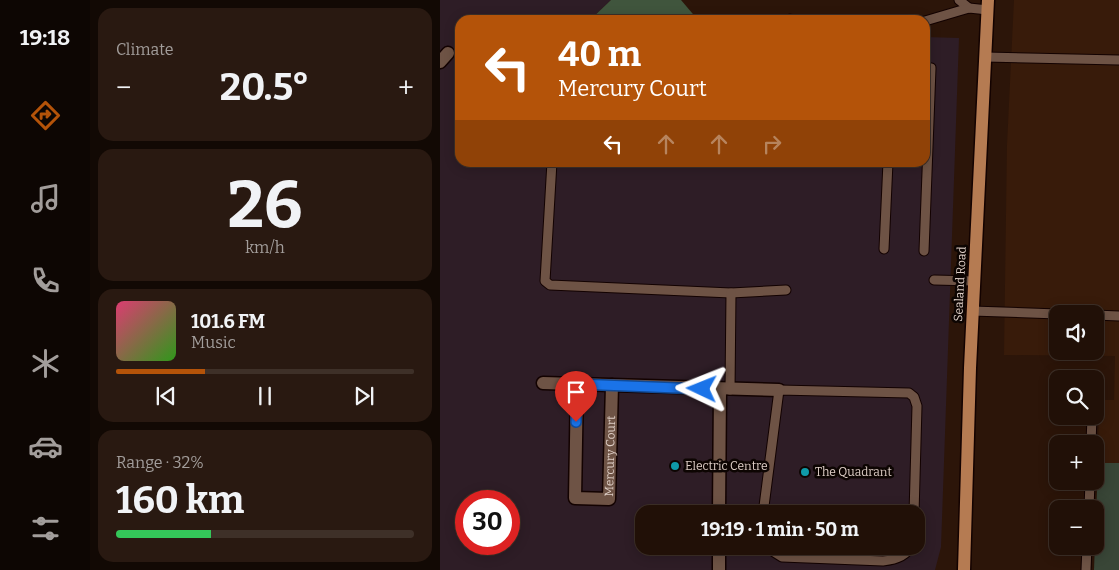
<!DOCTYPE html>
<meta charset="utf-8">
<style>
:root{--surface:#211007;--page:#291911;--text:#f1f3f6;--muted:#a29d9b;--line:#3e3028;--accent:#b45309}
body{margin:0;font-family:Bitter,serif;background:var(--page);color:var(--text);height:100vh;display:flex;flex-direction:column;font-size:19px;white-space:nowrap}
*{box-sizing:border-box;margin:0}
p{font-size:16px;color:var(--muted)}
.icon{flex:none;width:28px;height:28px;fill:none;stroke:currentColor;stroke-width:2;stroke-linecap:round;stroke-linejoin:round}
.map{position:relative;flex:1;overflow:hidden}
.side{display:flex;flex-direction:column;gap:8px;padding:8px;background:#120904;width:350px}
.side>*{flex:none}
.hud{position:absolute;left:15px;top:15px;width:475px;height:152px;border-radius:15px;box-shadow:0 2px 12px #0003,0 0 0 1px var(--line);background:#b45309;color:#fff;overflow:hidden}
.fabs{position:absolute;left:609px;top:305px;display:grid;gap:10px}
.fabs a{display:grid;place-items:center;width:55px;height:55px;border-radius:10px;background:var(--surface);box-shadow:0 2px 12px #0003,0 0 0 1px var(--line);font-size:25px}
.speed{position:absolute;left:15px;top:490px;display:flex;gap:10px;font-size:25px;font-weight:700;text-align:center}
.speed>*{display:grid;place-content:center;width:65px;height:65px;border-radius:50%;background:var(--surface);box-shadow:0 2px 12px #0003,0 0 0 1px var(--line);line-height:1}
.speed .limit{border:8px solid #d22;background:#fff;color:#111}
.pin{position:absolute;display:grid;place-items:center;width:42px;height:42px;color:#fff;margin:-51px -21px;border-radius:50% 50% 50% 0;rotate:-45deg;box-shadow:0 0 5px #0007}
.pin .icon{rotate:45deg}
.me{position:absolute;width:55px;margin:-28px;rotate:272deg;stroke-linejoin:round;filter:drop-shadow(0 0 4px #0008)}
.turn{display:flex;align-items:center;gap:18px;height:105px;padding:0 20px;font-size:22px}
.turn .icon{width:65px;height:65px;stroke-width:2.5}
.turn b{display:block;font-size:35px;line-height:42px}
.lanes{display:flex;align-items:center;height:48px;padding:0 20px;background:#0003;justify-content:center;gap:25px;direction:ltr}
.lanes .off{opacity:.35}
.big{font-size:38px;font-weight:700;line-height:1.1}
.side .card{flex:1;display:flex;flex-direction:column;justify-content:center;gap:8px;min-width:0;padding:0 18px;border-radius:15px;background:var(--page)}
.side .dial{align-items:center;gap:0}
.dial b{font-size:65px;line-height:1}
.song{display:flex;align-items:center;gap:15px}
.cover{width:60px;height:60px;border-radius:8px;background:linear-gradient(135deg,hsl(340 70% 55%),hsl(110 70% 35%))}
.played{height:5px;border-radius:2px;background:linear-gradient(90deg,var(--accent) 30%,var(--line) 30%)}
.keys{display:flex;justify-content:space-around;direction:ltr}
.heat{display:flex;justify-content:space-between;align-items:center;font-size:28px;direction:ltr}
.charge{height:8px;border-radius:4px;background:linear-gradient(90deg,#34c759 32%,var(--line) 0)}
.trip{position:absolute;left:195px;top:505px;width:290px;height:50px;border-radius:15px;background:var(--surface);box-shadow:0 2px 12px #0003,0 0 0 1px var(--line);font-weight:700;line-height:50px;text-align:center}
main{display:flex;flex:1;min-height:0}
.tabs{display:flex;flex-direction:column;width:90px;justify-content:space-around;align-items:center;background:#0d0603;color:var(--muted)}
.tabs .icon{width:35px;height:35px}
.tabs .selected{color:var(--accent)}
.tabs b{font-size:22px;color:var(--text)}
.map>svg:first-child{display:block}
</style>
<main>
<nav class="tabs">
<b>19:18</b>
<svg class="icon selected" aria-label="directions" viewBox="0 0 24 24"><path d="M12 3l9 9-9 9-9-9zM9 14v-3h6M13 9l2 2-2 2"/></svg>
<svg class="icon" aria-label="music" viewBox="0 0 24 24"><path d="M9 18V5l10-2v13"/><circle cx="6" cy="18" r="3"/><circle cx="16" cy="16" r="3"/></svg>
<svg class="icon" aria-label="phone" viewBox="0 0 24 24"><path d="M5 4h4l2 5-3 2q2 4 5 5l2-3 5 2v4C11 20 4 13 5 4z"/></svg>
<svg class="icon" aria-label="climate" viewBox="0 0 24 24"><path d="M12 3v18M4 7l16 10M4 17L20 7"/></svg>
<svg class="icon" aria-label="car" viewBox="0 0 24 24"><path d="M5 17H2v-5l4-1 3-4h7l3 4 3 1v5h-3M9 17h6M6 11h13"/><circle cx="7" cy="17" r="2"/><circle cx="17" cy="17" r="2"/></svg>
<svg class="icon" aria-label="filters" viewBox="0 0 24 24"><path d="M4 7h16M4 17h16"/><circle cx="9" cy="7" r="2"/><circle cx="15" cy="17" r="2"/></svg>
</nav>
<section class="side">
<div class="card"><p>Climate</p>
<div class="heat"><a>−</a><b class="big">20.5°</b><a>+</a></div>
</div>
<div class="card dial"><b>26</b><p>km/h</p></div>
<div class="card">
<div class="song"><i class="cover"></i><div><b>101.6 FM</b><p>Music</p></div></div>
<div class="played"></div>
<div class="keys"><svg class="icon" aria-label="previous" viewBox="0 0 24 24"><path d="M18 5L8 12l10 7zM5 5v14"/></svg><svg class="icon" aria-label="pause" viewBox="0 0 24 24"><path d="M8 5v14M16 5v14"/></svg><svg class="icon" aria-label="next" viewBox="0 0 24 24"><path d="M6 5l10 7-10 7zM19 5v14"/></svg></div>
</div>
<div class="card"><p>Range · 32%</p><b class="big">160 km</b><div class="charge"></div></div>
</section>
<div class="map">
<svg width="679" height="570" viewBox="0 0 679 570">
<rect width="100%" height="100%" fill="#2c1509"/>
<path fill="#381b0a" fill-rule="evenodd" d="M 574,0 L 679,0 L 679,463 L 658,463 L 659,400 L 674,400 L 675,356 L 564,355 L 567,145 ZM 618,314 L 655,314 L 655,351 L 618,351 Z"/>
<path fill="#2e1d26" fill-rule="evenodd" d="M 0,0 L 171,0 L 150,20 L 20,20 L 20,162 L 485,162 L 485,37 L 519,38 L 501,547 L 495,570 L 0,570 ZM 26,501 L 69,501 L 69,544 L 26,544 ZM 204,514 L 476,514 L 476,546 L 204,546 Z"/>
<polygon fill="#394637" points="658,463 679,463 679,570 654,570"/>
<polygon fill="#40553d" points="171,0 241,0 258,20 150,20"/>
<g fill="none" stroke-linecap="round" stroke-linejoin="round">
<defs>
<g id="lane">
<polyline points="519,0 529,8"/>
<polyline points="350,19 354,20"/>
<polyline points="485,21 529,8 548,10"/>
<polyline points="545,57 679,60"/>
<polyline points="112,162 105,281 110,285 291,293 346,290"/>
<polyline points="444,249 448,162"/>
<polyline points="484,251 491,68 485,67"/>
<polyline points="494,280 534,281"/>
<polyline points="532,311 618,314"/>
<polyline points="655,315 679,316"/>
<polyline points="290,390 291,293"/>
<polyline points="651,444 652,416"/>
<polyline points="649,509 650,481"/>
<polyline points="323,514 339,390 469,393 474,397 477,406 474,514"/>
<path d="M 331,546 L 334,552 L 342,557 L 443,561 C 454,560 466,557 471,546"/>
<polyline points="646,570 647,546"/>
</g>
<g id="street">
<polyline points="0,62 8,53"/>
<polyline points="103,383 339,390"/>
<path id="s1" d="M 137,384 L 135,498 L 169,499 L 172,385"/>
<polyline points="279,514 280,389"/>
<polyline points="279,570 279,546"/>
</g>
<polyline id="primary" points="524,570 530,368 548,0"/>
</defs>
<use href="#lane" stroke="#130200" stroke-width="11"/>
<use href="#street" stroke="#130200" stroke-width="15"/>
<use href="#primary" stroke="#130200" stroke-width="15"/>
<use href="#lane" stroke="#6e5345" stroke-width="9"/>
<use href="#street" stroke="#6e5345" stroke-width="12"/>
<use href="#primary" stroke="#b57b52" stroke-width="12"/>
</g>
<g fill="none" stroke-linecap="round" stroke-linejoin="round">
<defs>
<polyline id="route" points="136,422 137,384 262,389"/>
</defs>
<use href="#route" stroke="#114b97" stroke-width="12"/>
<use href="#route" stroke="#1a73e8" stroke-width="9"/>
</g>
<g fill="#0f9aa8" stroke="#0d0502" stroke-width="2">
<circle cx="235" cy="466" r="5"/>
<circle cx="365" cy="472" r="5"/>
</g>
<g text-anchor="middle" stroke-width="5" stroke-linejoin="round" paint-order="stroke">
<g font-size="12" fill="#dfcfc7" stroke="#0d0502">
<text transform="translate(520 284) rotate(-87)" y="4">Sealand Road</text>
<text dy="4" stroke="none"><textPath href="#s1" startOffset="191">Mercury Court</textPath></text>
</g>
<g font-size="12" fill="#dfcfc7" stroke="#0d0502" text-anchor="start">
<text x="245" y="470">Electric Centre</text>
<text x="375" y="476">The Quadrant</text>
</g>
</g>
</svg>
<div class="fabs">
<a><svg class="icon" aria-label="sound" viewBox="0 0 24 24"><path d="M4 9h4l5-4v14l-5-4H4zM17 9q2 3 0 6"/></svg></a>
<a><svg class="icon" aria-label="search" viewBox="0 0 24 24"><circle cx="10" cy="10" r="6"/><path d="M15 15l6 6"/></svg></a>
<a>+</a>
<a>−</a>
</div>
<div class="speed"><div class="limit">30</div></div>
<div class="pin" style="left:136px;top:422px;background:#d93025"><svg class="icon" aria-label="arrive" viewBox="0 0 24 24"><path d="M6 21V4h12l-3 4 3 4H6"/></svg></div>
<svg class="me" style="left:262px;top:389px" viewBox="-20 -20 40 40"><path d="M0-17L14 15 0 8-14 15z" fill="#1a73e8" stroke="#fff" stroke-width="4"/></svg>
<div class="trip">19:19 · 1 min · 50 m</div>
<div class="hud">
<div class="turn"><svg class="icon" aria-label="left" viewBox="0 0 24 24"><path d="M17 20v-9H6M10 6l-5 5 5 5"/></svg><div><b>40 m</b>Mercury Court</div></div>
<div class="lanes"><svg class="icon" aria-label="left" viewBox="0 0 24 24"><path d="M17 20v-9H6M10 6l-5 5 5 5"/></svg><svg class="icon off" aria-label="ahead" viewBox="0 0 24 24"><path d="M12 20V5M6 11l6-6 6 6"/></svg><svg class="icon off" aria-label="ahead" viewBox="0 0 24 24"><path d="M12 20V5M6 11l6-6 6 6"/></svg><svg class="icon off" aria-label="right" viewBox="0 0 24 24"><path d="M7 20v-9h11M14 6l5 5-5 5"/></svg></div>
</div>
</div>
</main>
